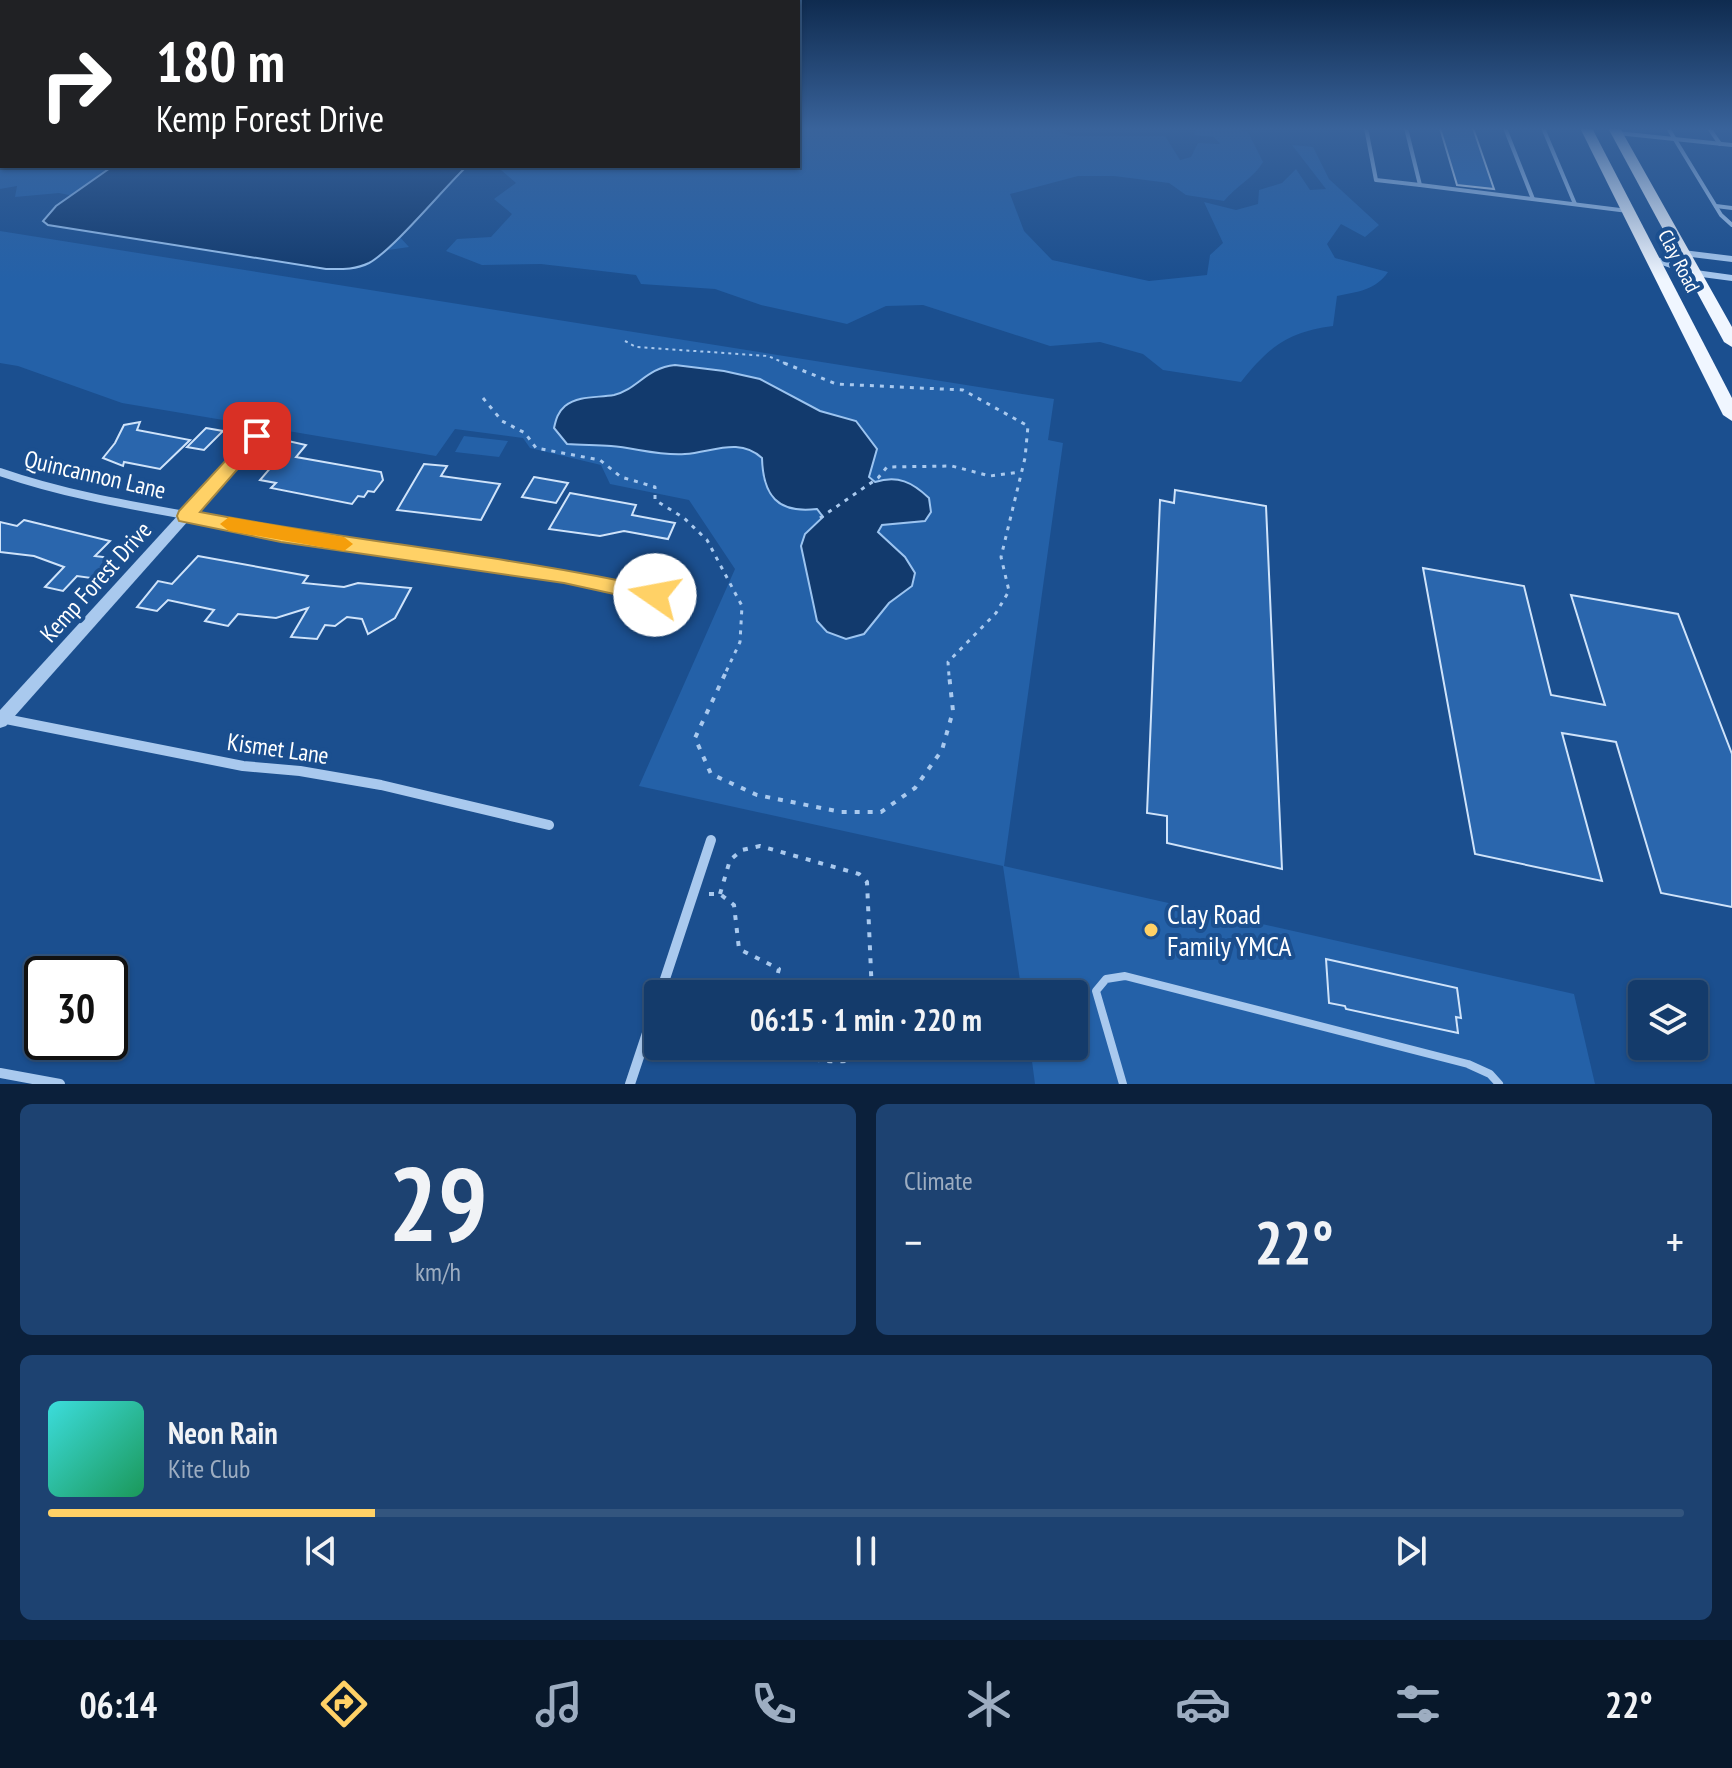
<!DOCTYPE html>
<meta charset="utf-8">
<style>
:root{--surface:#143b6b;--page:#1d4271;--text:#f1f3f6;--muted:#9dadc1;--line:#33557e;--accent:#ffd166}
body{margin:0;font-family:"PT Sans Narrow",sans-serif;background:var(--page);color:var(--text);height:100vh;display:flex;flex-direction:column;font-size:30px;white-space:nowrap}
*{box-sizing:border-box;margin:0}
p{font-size:26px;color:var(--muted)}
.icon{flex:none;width:44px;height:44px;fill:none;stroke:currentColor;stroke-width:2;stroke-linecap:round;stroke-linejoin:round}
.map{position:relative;height:1084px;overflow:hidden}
.panel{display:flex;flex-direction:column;gap:20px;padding:20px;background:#0b203b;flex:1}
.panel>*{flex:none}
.banner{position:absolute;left:0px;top:0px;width:800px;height:168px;box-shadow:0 2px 6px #0004,0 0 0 2px var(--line);background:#202124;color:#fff;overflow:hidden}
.fabs{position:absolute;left:1628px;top:980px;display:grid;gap:16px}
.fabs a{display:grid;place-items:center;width:80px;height:80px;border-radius:8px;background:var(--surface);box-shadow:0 2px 6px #0004,0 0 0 2px var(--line);font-size:40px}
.speed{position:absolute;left:24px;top:956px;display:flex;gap:16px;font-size:40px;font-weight:700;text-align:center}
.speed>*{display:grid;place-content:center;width:104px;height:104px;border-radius:50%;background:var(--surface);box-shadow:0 2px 6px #0004,0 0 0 2px var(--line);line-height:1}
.speed .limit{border:4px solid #111;border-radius:12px;background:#fff;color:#111}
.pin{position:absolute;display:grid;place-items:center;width:68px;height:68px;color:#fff;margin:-34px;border-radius:16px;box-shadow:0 4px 12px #0006}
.me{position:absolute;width:88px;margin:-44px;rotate:282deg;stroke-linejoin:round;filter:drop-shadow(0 0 6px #0008)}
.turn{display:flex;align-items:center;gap:28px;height:168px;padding:0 24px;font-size:36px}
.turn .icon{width:104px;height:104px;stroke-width:2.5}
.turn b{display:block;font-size:56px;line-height:68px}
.big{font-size:60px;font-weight:700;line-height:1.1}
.panel .card{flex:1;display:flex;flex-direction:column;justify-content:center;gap:12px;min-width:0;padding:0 28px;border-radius:12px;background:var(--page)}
.panel .dial{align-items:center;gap:0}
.dial b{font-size:104px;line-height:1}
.song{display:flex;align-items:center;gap:24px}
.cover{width:96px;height:96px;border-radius:12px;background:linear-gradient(135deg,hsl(180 70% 55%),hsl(150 70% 35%))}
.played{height:8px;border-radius:4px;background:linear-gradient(90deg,var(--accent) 20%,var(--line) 20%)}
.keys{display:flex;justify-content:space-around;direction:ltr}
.heat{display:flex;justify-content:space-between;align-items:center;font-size:44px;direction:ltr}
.panel .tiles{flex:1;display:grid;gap:20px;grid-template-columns:1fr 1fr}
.card:last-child{grid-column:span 2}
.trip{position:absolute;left:644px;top:980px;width:444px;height:80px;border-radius:8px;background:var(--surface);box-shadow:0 2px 6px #0004,0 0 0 2px var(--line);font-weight:700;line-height:80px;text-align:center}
.menu{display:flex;height:128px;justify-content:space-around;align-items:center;background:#08182b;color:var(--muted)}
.menu .icon{width:56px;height:56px}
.menu .selected{color:var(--accent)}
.menu b{font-size:36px;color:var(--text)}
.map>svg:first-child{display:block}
</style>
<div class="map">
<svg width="1732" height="1084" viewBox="0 0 1732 1084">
<rect width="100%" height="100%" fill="#1b4f8f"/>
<g fill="#2461a8">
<polygon points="0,128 2,166 289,166 397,234 409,247 361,254 59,193 15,197 17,186 0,189"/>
<path d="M 798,128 L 1057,128 L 1056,131 L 1071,136 L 1165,136 L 1180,160 L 1191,157 L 1198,143 L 1220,144 L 1214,137 L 1194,135 L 1196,128 L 1229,128 L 1248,132 L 1263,162 C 1255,177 1236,186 1224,201 L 1186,195 L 1169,183 L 1114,176 L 1078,176 L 1010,194 L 1024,231 L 1052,260 L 1149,281 L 1207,275 L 1210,255 L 1223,243 L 1204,202 L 1236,210 L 1258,204 L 1259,190 L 1282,183 L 1296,169 L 1310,190 L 1326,189 L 1292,145 L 1313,147 L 1329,179 L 1379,225 L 1365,237 L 1341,224 L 1327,244 L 1335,258 L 1388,272 C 1376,290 1357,292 1337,296 L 1333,326 C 1287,332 1269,347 1241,382 L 1163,370 L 1143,354 L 1100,342 L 1050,346 L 923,305 L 886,306 L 847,324 L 761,305 L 715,289 L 641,284 L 636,275 L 541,264 L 482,265 L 446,251 L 457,239 L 491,237 L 512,214 L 494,199 L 516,183 L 501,170 L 505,166 L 798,166 Z"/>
<polygon points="0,231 1054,399 1048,440 1063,443 1004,866 1574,994 1595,1084 1035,1084 1030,1046 1074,1046 1074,994 1022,994 1003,866 639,786 735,569 689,500 610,484 601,465 530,448 523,438 455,429 436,456 122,403 18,366 0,363"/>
<polygon points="464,436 508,441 499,457 455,452"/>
</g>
<g fill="#123a6d" stroke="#9cc4f0" stroke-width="2">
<path d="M 113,166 L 467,166 C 443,189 393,250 369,263 C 355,270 340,269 326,269 L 48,225 L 43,221 L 56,206 Z"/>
<path d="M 675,365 L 724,371 L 760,379 L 820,411 L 856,421 L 877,449 L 869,477 L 875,482 C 898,475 912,482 929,498 L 931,512 L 925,521 L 882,525 L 878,532 L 905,557 L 915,573 L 912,586 L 889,603 L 864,634 L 846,639 L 827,632 L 817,621 L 801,546 L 805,534 L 823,517 L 817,509 C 777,514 763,495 762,458 C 739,437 713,452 685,454 C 659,456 636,448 611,446 C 596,445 581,445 567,444 L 554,428 C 556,419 558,412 565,406 C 579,395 598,398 614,395 C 638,389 646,368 675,365 Z"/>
</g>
<g fill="#2a66ad" stroke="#cfe3fa" stroke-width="2">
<polygon points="1440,128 1473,128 1494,189 1457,185"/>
<polygon points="140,422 137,430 190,440 160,469 124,462 123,466 103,458 115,443 124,425"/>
<polygon points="206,428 223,431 204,450 187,447"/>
<polygon points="288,441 306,445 296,457 381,472 383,480 374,492 368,491 364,497 358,496 352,504 271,488 276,483 260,480 273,465 268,464"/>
<polygon points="424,464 447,466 441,476 500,484 481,520 397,510"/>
<polygon points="534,477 568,483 556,503 522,497"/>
<polygon points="1175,490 1266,506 1282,869 1167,843 1167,816 1147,813 1160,500 1174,503"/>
<polygon points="570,493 636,505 632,515 675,523 668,539 624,531 600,536 549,529"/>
<polygon points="24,520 110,541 95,556 111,558 91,578 77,576 63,591 45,587 64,567 34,556 0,552 0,522 17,526"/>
<polygon points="198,556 308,576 303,583 344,587 358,583 411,588 395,618 368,634 362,619 347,617 335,626 325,625 317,639 291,637 308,608 276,618 238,614 228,626 205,621 214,610 168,600 157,611 137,607 158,581 172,584"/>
<polygon points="1423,568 1524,586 1551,695 1605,705 1571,595 1678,614 1732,754 1732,907 1661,893 1616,742 1562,733 1602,881 1475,854"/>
<polygon points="1326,959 1457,988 1461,1018 1456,1017 1458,1033 1346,1009 1345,1006 1329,1003"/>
</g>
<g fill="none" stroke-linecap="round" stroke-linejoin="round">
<polyline stroke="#a9c9ee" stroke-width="2" stroke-dasharray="3 4" stroke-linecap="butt" points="625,341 636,347 768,356 789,365"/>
<g stroke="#a9c9ee" stroke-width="3" stroke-dasharray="4 6" stroke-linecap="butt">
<polyline points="784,363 836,384 963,390 1028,426 1025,458 1001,557 1009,591 996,613 948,662 949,676"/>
<polyline points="483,398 502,421 525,433 536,448 600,460 621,477 655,487 655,500 684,518 707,540 742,606 740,642 724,676"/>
<polyline points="820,518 878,478 887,467 952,466 990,476 1020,472"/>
</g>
<g stroke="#a9c9ee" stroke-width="4" stroke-dasharray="5 8" stroke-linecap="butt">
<polyline points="725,674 695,738 711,774 757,795 841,812 881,812 915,788 942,750 953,711 949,674"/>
<polyline points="709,894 720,894 734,905 739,949 779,969 772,994"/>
<polyline points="720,894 730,860 742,850 760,846 859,874 867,882 872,994"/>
<path d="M 778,1046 C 808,1062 841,1067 873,1054 L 874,1046"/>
</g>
<g stroke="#a9c9ee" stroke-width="4">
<polyline points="1366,128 1376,180 1420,185"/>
<polyline points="1406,128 1420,185 1628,211"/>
<polyline points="1505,128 1533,199"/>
<polyline points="1543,128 1575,204"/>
<polyline points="1668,128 1721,215 1732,225"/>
<polyline points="1709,128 1720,144"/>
<polyline points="1617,133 1732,145"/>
<polyline points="1716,206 1732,208"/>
</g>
<polyline stroke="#a9c9ee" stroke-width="8" points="1123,1084 1096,991 1106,979 1125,976 1468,1064 1490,1074 1499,1084"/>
<path stroke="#a9c9ee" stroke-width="8" d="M 0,472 C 69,496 141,507 213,520 C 360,547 508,565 655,595"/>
<g stroke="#a9c9ee" stroke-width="10">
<polyline points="0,718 243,766 300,771 381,785 549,825"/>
<polyline points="660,994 711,840"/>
<polyline points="0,1073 60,1084"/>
<polyline points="630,1084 658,1000"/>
</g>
<g fill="#a9c9ee" fill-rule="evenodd">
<polygon points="1683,250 1732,256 1732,262 1683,256 1673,258 1668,255"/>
<polygon points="1654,256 1696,270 1732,275 1732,281 1694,276 1650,261 1649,259"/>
<polygon points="257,432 261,433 263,436 261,439 6,726 0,728 0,710 253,433"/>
</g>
<g fill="#f0f6ff" fill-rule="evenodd">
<polygon points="1580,128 1592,128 1732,398 1732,421 1723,415"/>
<polygon points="1608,128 1620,128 1732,327 1732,347 1724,342"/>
</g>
</g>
<linearGradient id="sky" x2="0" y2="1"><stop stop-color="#0f2b4f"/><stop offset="0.46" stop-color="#39639b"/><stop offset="1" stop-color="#39639b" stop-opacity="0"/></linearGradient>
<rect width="1732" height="280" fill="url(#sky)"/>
<path fill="#ffd166" stroke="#a68842" stroke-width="2" d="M 257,430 L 263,432 L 266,436 L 263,440 L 200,512 C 351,541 504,555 655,588 L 662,590 L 665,595 L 662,601 L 655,603 L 564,583 L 281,542 L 179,521 L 177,516 L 179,511 L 252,432 Z"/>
<polygon fill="#f59e0b" points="229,517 344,537 353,544 344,551 229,531 220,524"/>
<circle fill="#ffd166" stroke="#1b4f8f" stroke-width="3" cx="1151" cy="930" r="8"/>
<g text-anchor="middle" stroke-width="8" stroke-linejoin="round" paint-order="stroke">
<g font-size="20" fill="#fff" stroke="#1b4f8f">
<text transform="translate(1679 261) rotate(63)" y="7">Clay Road</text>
</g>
<g font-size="24" fill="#fff" stroke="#1b4f8f">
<text transform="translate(95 475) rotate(13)" y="8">Quincannon Lane</text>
<text transform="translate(96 582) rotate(-48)" y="8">Kemp Forest Drive</text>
<text transform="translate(278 749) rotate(8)" y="8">Kismet Lane</text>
</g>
<g font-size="28" fill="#fff" stroke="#1b4f8f" text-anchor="start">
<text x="1167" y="924">Clay Road<tspan x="1167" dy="32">Family YMCA</tspan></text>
</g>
</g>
</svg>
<div class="fabs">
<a><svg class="icon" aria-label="layers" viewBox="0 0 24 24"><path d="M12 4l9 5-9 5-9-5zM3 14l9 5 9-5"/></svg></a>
</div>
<div class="speed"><div class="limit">30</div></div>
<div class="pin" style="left:257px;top:436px;background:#d93025"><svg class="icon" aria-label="arrive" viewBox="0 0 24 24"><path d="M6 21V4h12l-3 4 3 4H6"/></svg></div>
<svg class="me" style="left:655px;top:595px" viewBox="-20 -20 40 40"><circle r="19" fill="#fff"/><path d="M0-13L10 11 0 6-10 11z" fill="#ffd166"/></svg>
<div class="trip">06:15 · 1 min · 220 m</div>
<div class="banner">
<div class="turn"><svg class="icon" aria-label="right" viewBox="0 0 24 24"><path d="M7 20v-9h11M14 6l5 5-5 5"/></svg><div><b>180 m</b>Kemp Forest Drive</div></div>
</div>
</div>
<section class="panel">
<div class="tiles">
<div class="card dial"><b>29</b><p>km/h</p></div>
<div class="card"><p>Climate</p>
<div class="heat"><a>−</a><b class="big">22°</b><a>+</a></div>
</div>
<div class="card">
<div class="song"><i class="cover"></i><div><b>Neon Rain</b><p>Kite Club</p></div></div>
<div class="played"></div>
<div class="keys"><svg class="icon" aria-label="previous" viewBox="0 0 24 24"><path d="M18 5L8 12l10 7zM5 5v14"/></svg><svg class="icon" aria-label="pause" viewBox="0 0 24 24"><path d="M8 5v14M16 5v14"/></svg><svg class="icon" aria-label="next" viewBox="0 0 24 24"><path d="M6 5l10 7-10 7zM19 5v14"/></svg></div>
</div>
</div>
</section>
<nav class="menu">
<b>06:14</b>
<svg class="icon selected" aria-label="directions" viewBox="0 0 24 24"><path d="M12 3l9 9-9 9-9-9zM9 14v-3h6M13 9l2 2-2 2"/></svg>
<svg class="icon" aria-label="music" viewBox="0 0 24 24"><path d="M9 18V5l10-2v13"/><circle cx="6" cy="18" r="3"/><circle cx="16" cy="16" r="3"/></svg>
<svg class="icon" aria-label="phone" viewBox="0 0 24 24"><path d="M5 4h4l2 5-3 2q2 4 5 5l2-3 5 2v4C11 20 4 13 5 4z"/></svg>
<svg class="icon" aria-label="climate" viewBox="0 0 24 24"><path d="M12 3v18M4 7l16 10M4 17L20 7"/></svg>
<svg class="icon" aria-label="car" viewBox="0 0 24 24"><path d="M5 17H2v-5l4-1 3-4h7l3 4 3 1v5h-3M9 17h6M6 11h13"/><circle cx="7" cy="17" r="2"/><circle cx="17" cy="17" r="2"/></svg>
<svg class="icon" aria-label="filters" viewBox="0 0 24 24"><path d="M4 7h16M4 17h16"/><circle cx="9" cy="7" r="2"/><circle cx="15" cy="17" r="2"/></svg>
<b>22°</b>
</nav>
